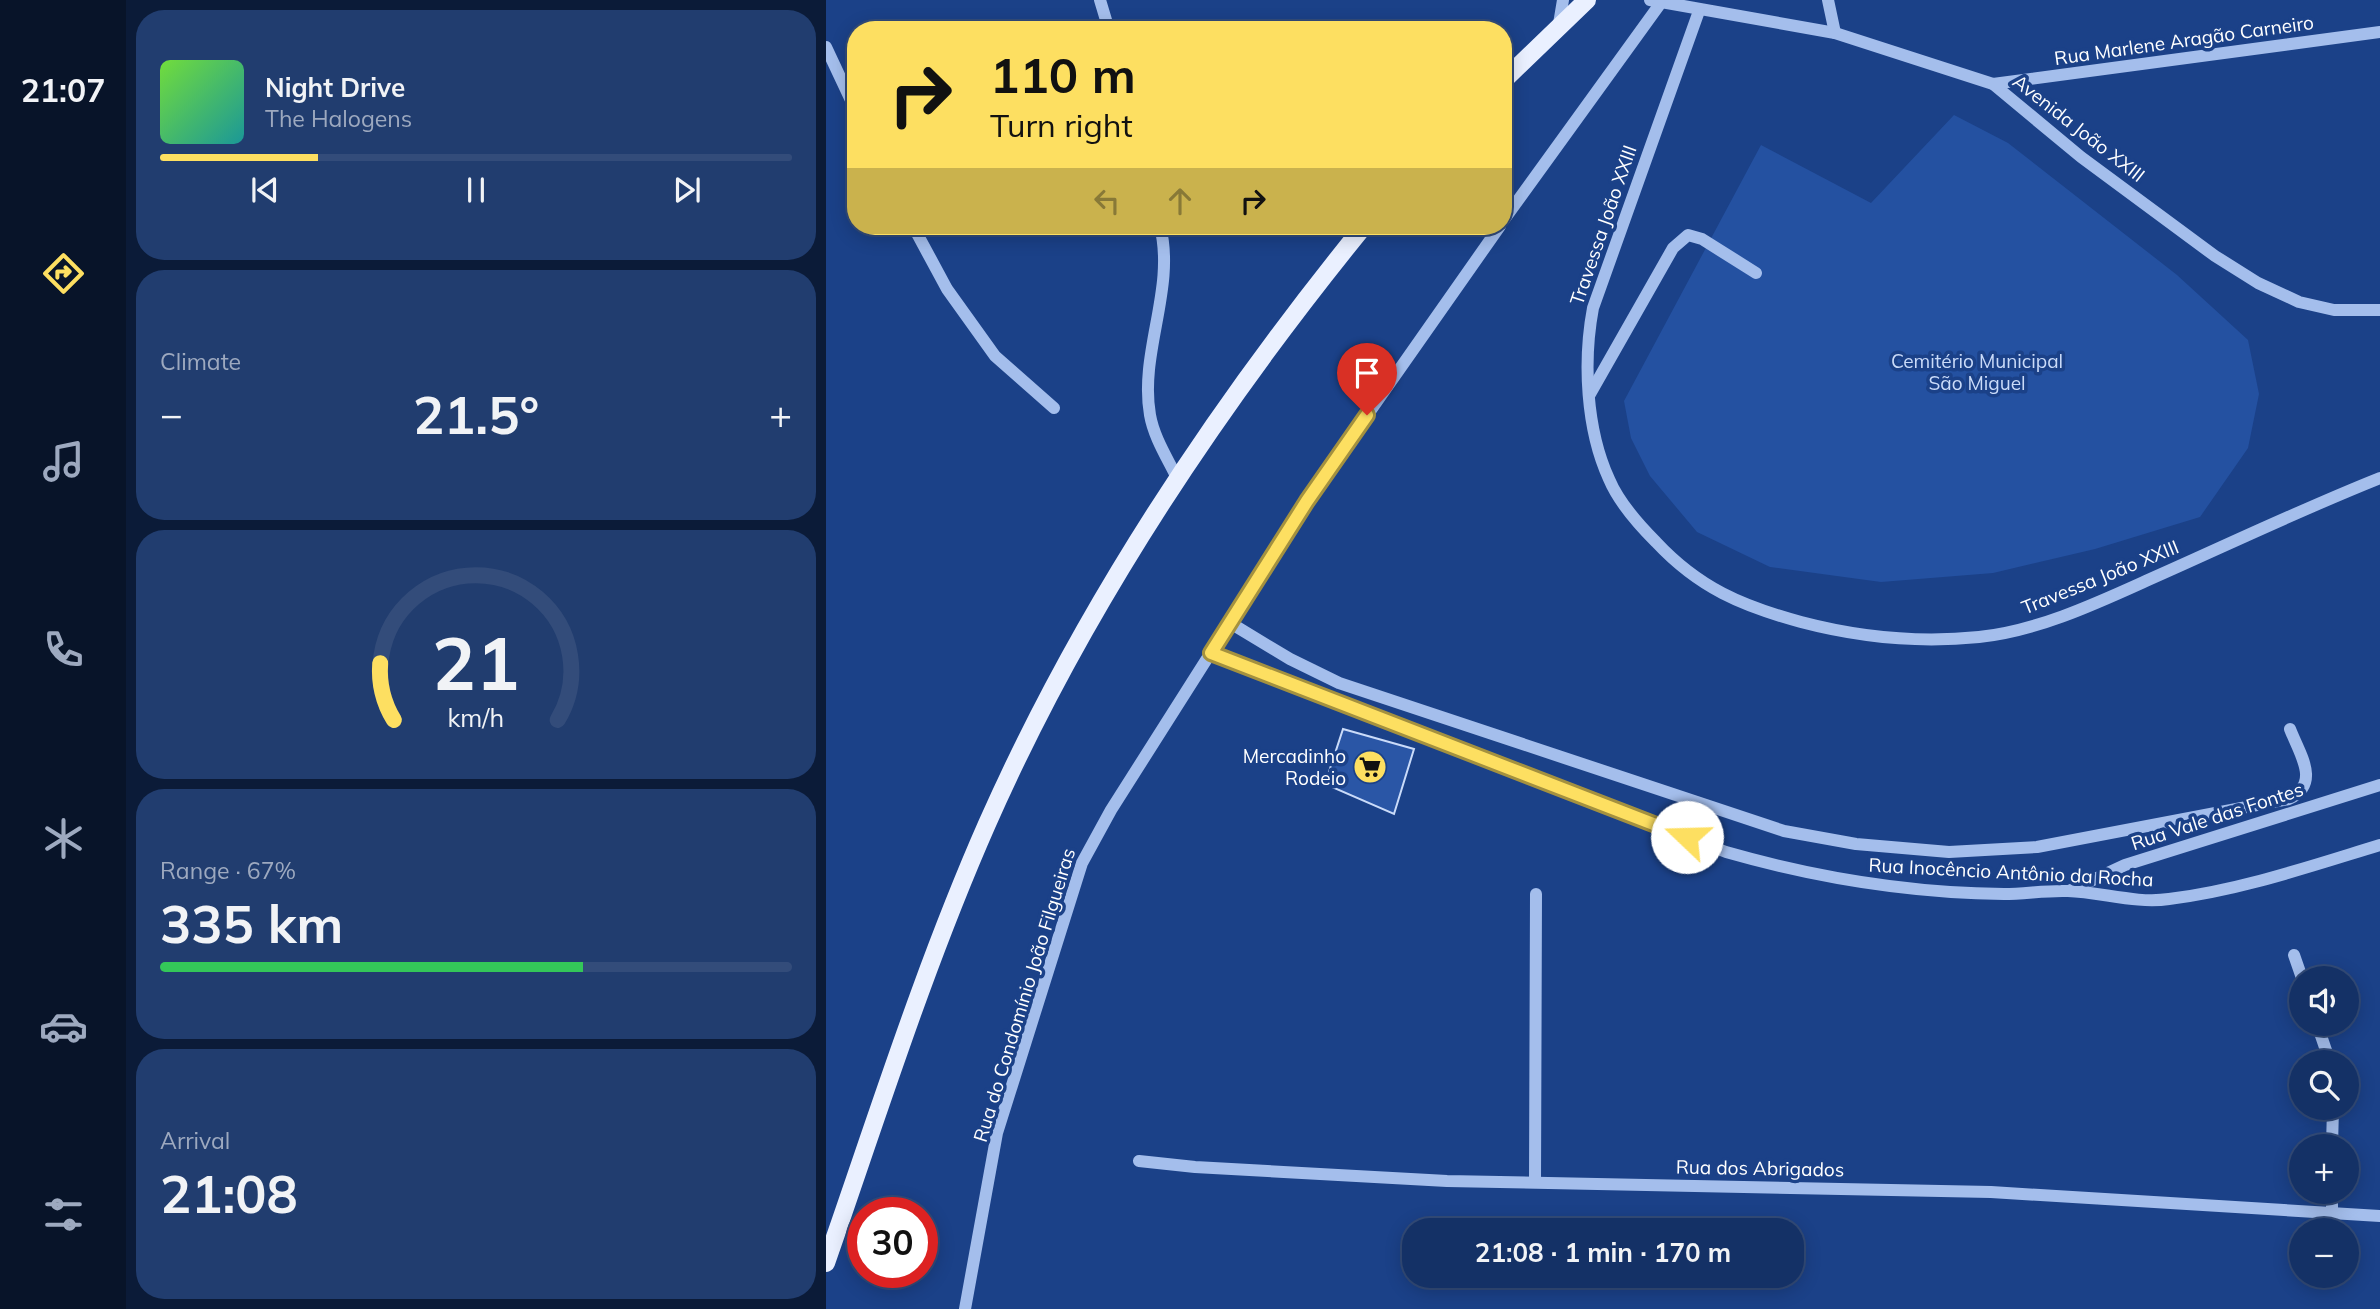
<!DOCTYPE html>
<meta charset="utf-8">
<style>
:root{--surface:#143166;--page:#213d6f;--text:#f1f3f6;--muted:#9da9bf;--line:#334c7a;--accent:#fddf61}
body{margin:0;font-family:Mulish,sans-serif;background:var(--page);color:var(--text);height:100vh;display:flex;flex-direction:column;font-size:26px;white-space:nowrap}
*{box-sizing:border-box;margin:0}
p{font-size:23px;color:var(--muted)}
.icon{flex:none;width:38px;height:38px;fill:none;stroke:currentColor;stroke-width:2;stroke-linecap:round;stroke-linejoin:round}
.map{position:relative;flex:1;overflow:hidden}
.sheet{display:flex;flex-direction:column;gap:10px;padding:10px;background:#0b1b38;width:700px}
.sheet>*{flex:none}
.banner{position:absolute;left:21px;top:21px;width:665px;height:214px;border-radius:28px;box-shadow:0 4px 18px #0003,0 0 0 2px var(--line);background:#fddf61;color:#111;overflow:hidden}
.tools{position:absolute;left:1463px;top:966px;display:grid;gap:14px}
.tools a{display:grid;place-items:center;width:70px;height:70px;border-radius:50%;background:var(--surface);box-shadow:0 4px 18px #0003,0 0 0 2px var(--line);font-size:35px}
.speed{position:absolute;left:21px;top:1197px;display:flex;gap:14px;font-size:35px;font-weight:700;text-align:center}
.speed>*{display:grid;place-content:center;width:91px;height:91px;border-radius:50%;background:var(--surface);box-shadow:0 4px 18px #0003,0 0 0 2px var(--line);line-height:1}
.speed .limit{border:10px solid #d22;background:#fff;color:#111}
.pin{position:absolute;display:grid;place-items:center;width:60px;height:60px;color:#fff;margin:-72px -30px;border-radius:50% 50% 50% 0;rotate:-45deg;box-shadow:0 0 7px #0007}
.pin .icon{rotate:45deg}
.me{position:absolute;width:77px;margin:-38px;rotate:291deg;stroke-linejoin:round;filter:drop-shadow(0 0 5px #0008)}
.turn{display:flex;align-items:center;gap:24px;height:147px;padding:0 28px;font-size:32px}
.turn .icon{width:91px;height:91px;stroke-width:2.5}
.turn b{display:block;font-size:49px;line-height:60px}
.lanes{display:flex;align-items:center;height:66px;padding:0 28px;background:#0003;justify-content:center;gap:35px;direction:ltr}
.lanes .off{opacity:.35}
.big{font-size:52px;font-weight:700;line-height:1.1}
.sheet .card{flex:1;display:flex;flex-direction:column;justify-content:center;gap:10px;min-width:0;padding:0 24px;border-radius:28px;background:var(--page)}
.sheet .dial{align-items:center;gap:0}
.dial svg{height:182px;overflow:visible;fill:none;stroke:var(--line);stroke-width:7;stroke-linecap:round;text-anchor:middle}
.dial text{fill:var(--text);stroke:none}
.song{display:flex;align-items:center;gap:21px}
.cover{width:84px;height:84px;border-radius:10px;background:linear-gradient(135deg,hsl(100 70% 55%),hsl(180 70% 35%))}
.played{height:7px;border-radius:4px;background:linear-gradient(90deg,var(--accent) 25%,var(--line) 25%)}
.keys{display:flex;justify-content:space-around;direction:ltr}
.heat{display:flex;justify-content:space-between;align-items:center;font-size:38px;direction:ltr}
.charge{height:10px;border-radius:5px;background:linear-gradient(90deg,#34c759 67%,var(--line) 0)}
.trip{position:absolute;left:576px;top:1218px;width:402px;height:70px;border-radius:28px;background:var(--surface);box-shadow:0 4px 18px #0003,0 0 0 2px var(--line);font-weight:700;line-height:70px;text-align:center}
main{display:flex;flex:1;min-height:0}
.menu{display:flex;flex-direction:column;width:126px;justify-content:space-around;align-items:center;background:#081429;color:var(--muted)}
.menu .icon{width:49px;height:49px}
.menu .current{color:var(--accent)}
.menu b{font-size:32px;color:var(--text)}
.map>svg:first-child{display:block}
</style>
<main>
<nav class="menu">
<b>21:07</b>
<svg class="icon current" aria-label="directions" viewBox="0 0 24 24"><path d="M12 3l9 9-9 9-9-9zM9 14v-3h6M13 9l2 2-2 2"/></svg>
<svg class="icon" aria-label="music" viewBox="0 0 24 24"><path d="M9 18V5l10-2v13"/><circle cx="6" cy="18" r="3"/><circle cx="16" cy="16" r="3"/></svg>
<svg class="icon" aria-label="phone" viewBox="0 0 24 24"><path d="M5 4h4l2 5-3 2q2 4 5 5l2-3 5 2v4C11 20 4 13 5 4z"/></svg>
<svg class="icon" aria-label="climate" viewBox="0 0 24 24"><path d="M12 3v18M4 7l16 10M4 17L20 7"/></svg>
<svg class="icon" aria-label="car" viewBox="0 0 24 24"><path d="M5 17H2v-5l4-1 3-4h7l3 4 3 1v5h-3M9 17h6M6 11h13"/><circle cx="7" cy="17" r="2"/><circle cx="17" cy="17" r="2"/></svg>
<svg class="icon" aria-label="filters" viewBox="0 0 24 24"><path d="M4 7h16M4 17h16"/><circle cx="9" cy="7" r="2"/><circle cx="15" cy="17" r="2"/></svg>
</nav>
<section class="sheet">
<div class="card">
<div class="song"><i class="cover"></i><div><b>Night Drive</b><p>The Halogens</p></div></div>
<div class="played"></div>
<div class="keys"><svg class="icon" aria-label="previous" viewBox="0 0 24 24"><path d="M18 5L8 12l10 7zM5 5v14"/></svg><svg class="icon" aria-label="pause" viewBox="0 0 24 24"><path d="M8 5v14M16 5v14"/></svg><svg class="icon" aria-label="next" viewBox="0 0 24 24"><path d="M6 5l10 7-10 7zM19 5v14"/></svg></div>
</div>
<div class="card"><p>Climate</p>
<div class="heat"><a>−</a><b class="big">21.5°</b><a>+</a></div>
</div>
<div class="card dial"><svg viewBox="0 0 100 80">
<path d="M14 69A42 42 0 1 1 86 69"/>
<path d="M14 69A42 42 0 0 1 8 44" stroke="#fddf61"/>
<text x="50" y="56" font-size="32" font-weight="700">21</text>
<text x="50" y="72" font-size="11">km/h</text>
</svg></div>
<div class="card"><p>Range · 67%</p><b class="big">335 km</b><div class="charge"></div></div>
<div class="card"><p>Arrival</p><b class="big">21:08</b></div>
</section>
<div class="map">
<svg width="1554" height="1309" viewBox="0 0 1554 1309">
<rect width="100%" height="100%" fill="#1b4188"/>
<polygon fill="#2451a1" points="1128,115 1182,143 1351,275 1422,340 1433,394 1422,448 1374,517 1269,549 1167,573 1055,582 944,567 871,532 824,476 805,438 798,401 935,145 1045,203"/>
<polygon fill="#2a56a6" stroke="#cadbf9" stroke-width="2" points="517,729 588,749 568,814 499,784"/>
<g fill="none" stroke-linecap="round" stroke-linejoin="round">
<g stroke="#a4beec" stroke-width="12">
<polyline points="274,0 283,30"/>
<polyline points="824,0 1009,33 1167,84 1255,157 1389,256 1432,283 1473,302 1508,310 1554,310"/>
<polyline points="1002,0 1009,33"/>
<path d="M 873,11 L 767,308 C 757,361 760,429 783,479 C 793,503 812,524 830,542 C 873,588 916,606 975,622 C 1032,637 1094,643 1153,637 C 1211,631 1269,604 1322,580 C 1399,546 1476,509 1554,478"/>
<polyline points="733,24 737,0"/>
<polyline points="0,47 30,111"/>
<polyline points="1167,84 1554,32"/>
<polyline points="677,221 834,4"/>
<polyline points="87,226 121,289 169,356 228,408"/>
<path d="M 334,226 C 350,289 313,352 324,415 C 328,438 342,459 352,480"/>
<polyline points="764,394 847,248 862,235 876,239 930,273"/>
<path d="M 406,624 L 464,659 L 513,683 L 958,831 L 1030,844 L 1123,852 L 1211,847 L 1463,799 C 1495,783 1474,755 1464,729"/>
<path d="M 385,653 L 900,852 C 991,878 1084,893 1178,894 C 1199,894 1221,890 1242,891 C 1275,892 1310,904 1343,899 C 1415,890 1485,866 1554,845"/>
<polyline points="1243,891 1299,865 1554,785"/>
<polyline points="1468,955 1476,978"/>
<polyline points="1491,1024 1504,1062"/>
<polyline points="1506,1146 1507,1108"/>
<polyline points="313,1161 369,1167 621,1181 1165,1192 1554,1216"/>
<polyline points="709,1182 710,894"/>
<polyline points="1506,1213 1506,1192"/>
<polyline points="139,1309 171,1133 256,863 285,810 481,501 674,226"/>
</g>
<g stroke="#eaf0ff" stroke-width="18">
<polyline points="677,81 761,0"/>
<path d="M 0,1263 C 51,1117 98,967 161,824 C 256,609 390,408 538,226"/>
</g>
</g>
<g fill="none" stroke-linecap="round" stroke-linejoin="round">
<defs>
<polyline id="route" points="541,415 481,501 385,653 861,837"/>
</defs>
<use href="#route" stroke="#a4913f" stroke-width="18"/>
<use href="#route" stroke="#fddf61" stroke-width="12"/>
</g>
<defs>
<symbol id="supermarket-disc" viewBox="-11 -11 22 22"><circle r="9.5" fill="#fddf61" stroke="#1b4188"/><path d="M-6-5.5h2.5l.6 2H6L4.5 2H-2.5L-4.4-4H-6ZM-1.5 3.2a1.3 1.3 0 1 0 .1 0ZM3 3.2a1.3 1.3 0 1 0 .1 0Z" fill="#111"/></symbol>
</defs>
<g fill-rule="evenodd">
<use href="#supermarket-disc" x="525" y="748" width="38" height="38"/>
</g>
<g text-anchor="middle" stroke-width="7" stroke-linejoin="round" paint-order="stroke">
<g font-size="19" fill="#fff" stroke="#1b4188">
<text transform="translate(1358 40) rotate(-8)" y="7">Rua Marlene Aragão Carneiro</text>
<text transform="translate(1253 128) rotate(38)" y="7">Avenida João XXIII</text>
<text transform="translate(777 225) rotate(-71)" y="7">Travessa João XXIII</text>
<text transform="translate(1274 577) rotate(-22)" y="7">Travessa João XXIII</text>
<text transform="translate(1391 816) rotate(-18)" y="7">Rua Vale das Fontes</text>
<text transform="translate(1185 872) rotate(3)" y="7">Rua Inocêncio Antônio da Rocha</text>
<text transform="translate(198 995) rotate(-73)" y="7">Rua do Condomínio João Filgueiras</text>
<text transform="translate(934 1168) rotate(1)" y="7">Rua dos Abrigados</text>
</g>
<g font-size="19" fill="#cadbf9" stroke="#1b4188">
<text x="1151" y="368">Cemitério Municipal<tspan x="1151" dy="22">São Miguel</tspan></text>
</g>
<g font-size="19" fill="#fff" stroke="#1b4188" text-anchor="end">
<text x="520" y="763">Mercadinho<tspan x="520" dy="22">Rodeio</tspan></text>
</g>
</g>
</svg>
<div class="tools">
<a><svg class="icon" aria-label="sound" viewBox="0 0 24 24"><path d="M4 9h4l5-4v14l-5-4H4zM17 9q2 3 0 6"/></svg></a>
<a><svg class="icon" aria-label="search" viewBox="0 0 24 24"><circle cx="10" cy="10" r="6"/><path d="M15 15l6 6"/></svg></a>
<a>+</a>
<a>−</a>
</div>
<div class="speed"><div class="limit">30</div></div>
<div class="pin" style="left:541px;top:415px;background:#d93025"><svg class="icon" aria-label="arrive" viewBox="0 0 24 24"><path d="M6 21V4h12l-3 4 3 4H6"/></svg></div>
<svg class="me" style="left:861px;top:837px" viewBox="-20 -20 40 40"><circle r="19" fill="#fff"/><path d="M0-13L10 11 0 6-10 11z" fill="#fddf61"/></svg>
<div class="trip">21:08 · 1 min · 170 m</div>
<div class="banner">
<div class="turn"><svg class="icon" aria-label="right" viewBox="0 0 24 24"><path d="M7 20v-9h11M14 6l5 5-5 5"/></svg><div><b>110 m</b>Turn right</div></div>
<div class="lanes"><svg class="icon off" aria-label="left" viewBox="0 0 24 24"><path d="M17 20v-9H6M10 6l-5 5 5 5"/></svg><svg class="icon off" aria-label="ahead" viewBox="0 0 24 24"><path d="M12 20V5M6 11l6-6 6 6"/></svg><svg class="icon" aria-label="right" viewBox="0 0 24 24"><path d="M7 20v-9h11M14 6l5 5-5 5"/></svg></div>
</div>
</div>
</main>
